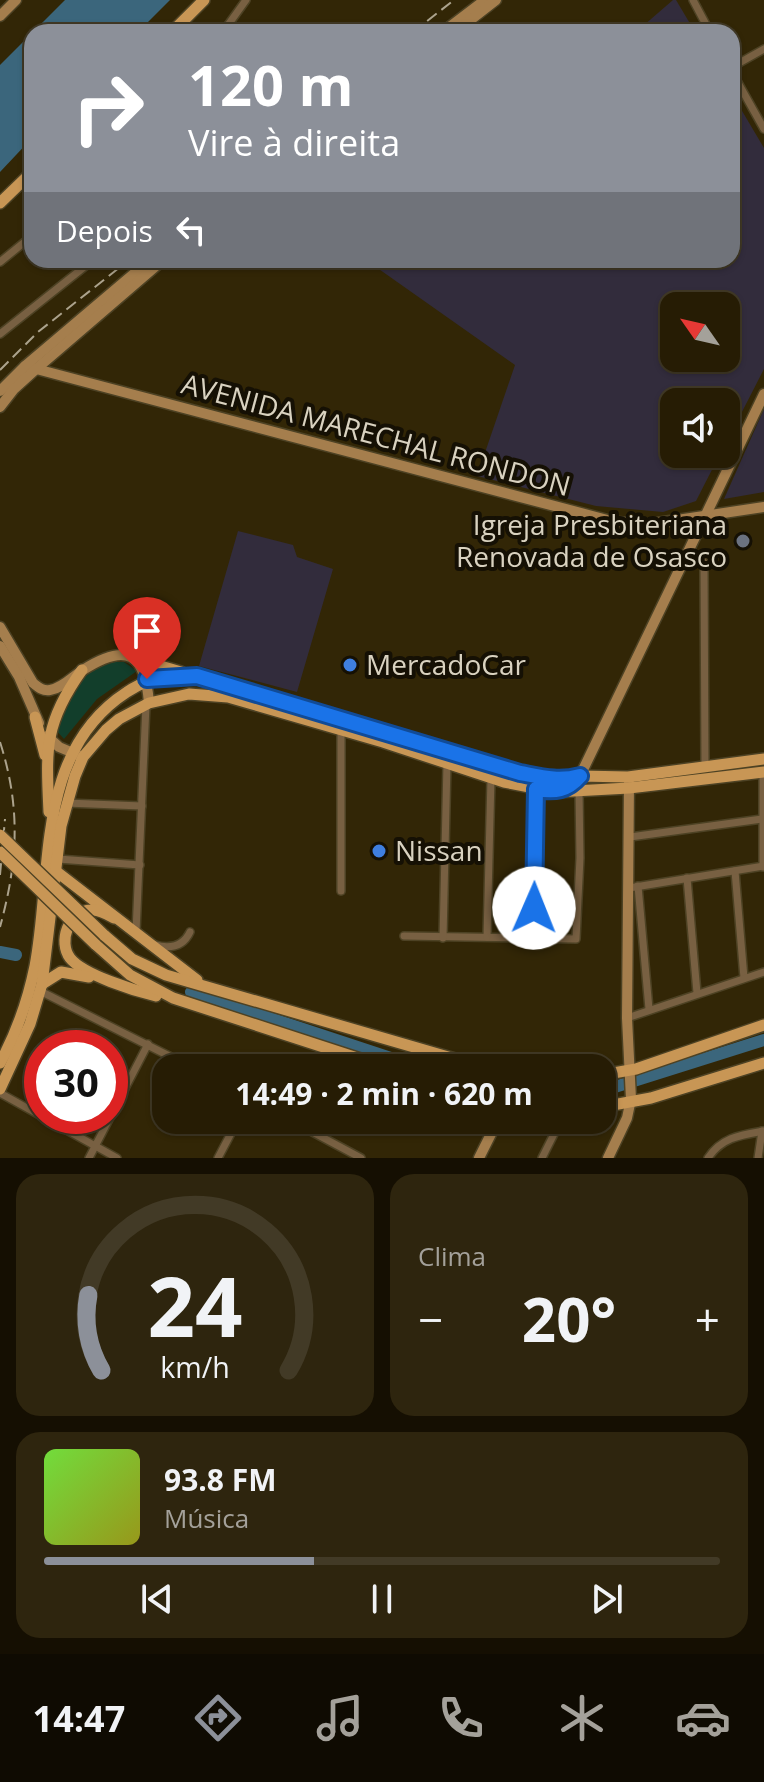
<!DOCTYPE html>
<html lang="pt">
<meta charset="utf-8">
<style>
:root{--surface:#261c04;--page:#2e250e;--text:#f1f3f6;--muted:#a4a19a;--line:#423a26;--accent:#8c9099}
body{margin:0;font-family:"Open Sans",sans-serif;background:var(--page);color:var(--text);height:100vh;display:flex;flex-direction:column;font-size:30px;white-space:nowrap}
*{box-sizing:border-box;margin:0}
p{font-size:26px;color:var(--muted)}
.icon{flex:none;width:44px;height:44px;fill:none;stroke:currentColor;stroke-width:2;stroke-linecap:round;stroke-linejoin:round}
.map{position:relative;height:1158px;overflow:hidden}
.details{display:flex;flex-direction:column;gap:16px;padding:16px;background:#150f02;flex:1}
.details>*{flex:none}
.guide{position:absolute;left:24px;top:24px;width:716px;height:244px;border-radius:24px;box-shadow:0 2px 6px #0004,0 0 0 2px var(--line);background:#8c9099;color:#fff;overflow:hidden}
.needle{width:52px;rotate:304deg}
.controls{position:absolute;left:660px;top:292px;display:grid;gap:16px}
.controls a{display:grid;place-items:center;width:80px;height:80px;border-radius:16px;background:var(--surface);box-shadow:0 2px 6px #0004,0 0 0 2px var(--line);font-size:40px}
.speed{position:absolute;left:24px;top:1030px;display:flex;gap:16px;font-size:40px;font-weight:700;text-align:center}
.speed>*{display:grid;place-content:center;width:104px;height:104px;border-radius:50%;background:var(--surface);box-shadow:0 2px 6px #0004,0 0 0 2px var(--line);line-height:1}
.speed .limit{border:12px solid #d22;background:#fff;color:#111}
.pin{position:absolute;display:grid;place-items:center;width:68px;height:68px;color:#fff;margin:-82px -34px;border-radius:50% 50% 50% 0;rotate:-45deg;box-shadow:0 0 8px #0007}
.pin .icon{rotate:45deg}
.me{position:absolute;width:88px;margin:-44px;rotate:1deg;stroke-linejoin:round;filter:drop-shadow(0 0 6px #0008)}
.turn{display:flex;align-items:center;gap:28px;height:168px;padding:0 32px;font-size:36px}
.turn .icon{width:104px;height:104px;stroke-width:2.5}
.turn b{display:block;font-size:56px;line-height:68px}
.then{display:flex;align-items:center;height:76px;padding:0 32px;background:#0003;gap:16px;font-size:30px}
.big{font-size:60px;font-weight:700;line-height:1.1}
.details .widget{flex:1;display:flex;flex-direction:column;justify-content:center;gap:12px;min-width:0;padding:0 28px;border-radius:24px;background:var(--page)}
.details .dial{align-items:center;gap:0}
.dial svg{height:208px;overflow:visible;fill:none;stroke:var(--line);stroke-width:7;stroke-linecap:round;text-anchor:middle}
.dial text{fill:var(--text);stroke:none}
.song{display:flex;align-items:center;gap:24px}
.cover{width:96px;height:96px;border-radius:12px;background:linear-gradient(135deg,hsl(100 70% 55%),hsl(60 70% 35%))}
.played{height:8px;border-radius:4px;background:linear-gradient(90deg,var(--accent) 40%,var(--line) 40%)}
.keys{display:flex;justify-content:space-around;direction:ltr}
.heat{display:flex;justify-content:space-between;align-items:center;font-size:44px;direction:ltr}
.details .tiles{flex:1;display:grid;gap:16px;grid-template-columns:1fr 1fr}
.widget:last-child{grid-column:span 2}
.trip{position:absolute;left:152px;top:1054px;width:464px;height:80px;border-radius:24px;background:var(--surface);box-shadow:0 2px 6px #0004,0 0 0 2px var(--line);font-weight:700;line-height:80px;text-align:center}
.tabs{display:flex;height:128px;justify-content:space-around;align-items:center;background:#0f0b02;color:var(--muted)}
.tabs .icon{width:56px;height:56px}
.tabs .on{color:var(--accent)}
.tabs b{font-size:36px;color:var(--text)}
.map>svg:first-child{display:block}
</style>
<div class="map">
<svg width="764" height="1158" viewBox="0 0 764 1158">
<rect width="100%" height="100%" fill="#322606"/>
<g fill="#322c3c" fill-rule="evenodd">
<polygon points="673,0 676,0 695,32 636,32"/>
<path d="M 732,94 L 764,148 L 764,369 L 726,443 L 726,402 L 674,402 L 674,454 L 720,454 L 696,501 L 663,512 L 596,506 L 477,476 L 515,365 L 366,260 L 732,260 ZM 674,306 L 726,306 L 726,358 L 674,358 Z"/>
<polygon points="764,409 764,492 724,499"/>
<polygon points="238,531 293,545 297,557 333,569 297,692 199,666"/>
</g>
<path fill="#123e2b" d="M 114,662 L 124,662 L 137,671 L 97,699 L 64,739 L 55,729 C 70,696 75,673 114,662 Z"/>
<g fill="#3b667c">
<polygon points="65,0 170,0 138,32 33,32"/>
<polygon points="32,33 32,138 0,172 0,65"/>
</g>
<g fill="none" stroke-linecap="round" stroke-linejoin="round">
<g stroke="#3b667c" stroke-width="12">
<polyline points="0,952 16,955"/>
<polyline points="191,992 421,1068"/>
<polyline points="602,1091 764,1040"/>
</g>
<defs>
<g id="street">
<polyline points="693,0 710,32"/>
<polyline points="223,32 246,0"/>
<polyline points="732,67 764,49"/>
<polyline points="732,72 764,129"/>
<polyline points="0,262 32,236"/>
<polyline points="0,334 93,260"/>
<polyline points="687,553 704,562 705,767"/>
<polyline points="341,729 341,891"/>
<polyline points="66,803 142,806"/>
<polyline points="630,837 762,819"/>
<polyline points="58,859 140,865"/>
<polyline points="763,867 763,772"/>
<polyline points="735,871 744,978"/>
<polyline points="687,878 697,993"/>
<polyline points="638,886 649,1009"/>
<polyline points="629,888 764,866"/>
<polyline points="136,932 146,705"/>
<polyline points="404,936 576,939 580,858 579,791"/>
<polyline points="487,937 491,778"/>
<polyline points="443,938 447,763"/>
<polyline points="534,938 536,789"/>
<path d="M 155,945 C 170,949 183,947 190,932"/>
<polyline points="40,991 193,1068"/>
<polyline points="627,1018 764,972"/>
<polyline points="0,1093 117,1158"/>
<polyline points="290,1120 361,1158"/>
<polyline points="89,1158 148,1044"/>
<polyline points="218,1158 238,1120"/>
<polyline points="542,1158 561,1120"/>
<path d="M 708,1158 C 722,1137 741,1135 764,1131"/>
<polyline points="758,1158 762,1131"/>
</g>
<g id="secondary">
<polyline points="0,16 16,0"/>
<polyline points="443,32 485,0"/>
<polyline points="455,32 496,0"/>
<polyline points="25,366 615,522 650,524 764,507"/>
<polyline points="0,391 25,366 150,260"/>
<polyline points="0,407 14,389 35,370 163,260"/>
<path d="M 0,627 L 33,683 C 39,688 43,691 50,690 C 63,688 73,676 83,670 C 127,642 145,653 149,703"/>
<polyline points="0,646 19,677 39,723"/>
<polyline points="47,736 59,747 78,755"/>
<polyline points="580,776 764,394"/>
<polyline points="479,1158 498,1120"/>
<polyline points="608,1158 627,1118 631,1099 627,1018 629,783"/>
</g>
<g id="primary">
<polyline points="172,32 204,0"/>
<polyline points="0,203 32,172"/>
<polyline points="137,659 181,672"/>
<polyline points="35,717 45,755"/>
<path d="M 49,812 C 46,749 44,723 82,670"/>
<polyline points="57,872 197,980"/>
<path d="M 114,918 C 107,914 99,909 91,910 C 68,911 58,942 70,958 C 83,975 136,991 156,996"/>
<polyline points="104,935 132,959 166,975 486,1068"/>
<polyline points="95,944 130,975 173,998 388,1068"/>
<polyline points="42,984 61,972 89,977"/>
<path d="M 0,1063 C 17,1032 28,1000 35,966 C 53,872 34,752 127,692 C 152,675 178,672 208,679 L 475,760 L 550,779 L 567,780 L 580,776 L 628,777 L 764,759"/>
<polyline points="602,1075 636,1069 764,1025"/>
<polyline points="0,1089 30,1024 42,984 61,826 75,776 83,757 106,730 119,719 149,703 189,694 228,697 383,742 504,782 555,792 629,788 764,772"/>
<polyline points="602,1107 651,1098 764,1063"/>
</g>
</defs>
<use href="#street" stroke="#4d4224" stroke-width="10"/>
<use href="#secondary" stroke="#4d4224" stroke-width="13"/>
<use href="#primary" stroke="#4d4224" stroke-width="14"/>
<use href="#street" stroke="#786042" stroke-width="7"/>
<use href="#secondary" stroke="#a57e4d" stroke-width="10"/>
<use href="#primary" stroke="#c89655" stroke-width="11"/>
<g stroke="#aca38d" stroke-width="2" stroke-dasharray="12 6" stroke-linecap="butt">
<polyline points="413,32 454,0"/>
<polyline points="0,370 38,332 129,260"/>
<path d="M 0,742 C 21,808 18,861 0,927"/>
<polyline points="0,875 5,819"/>
</g>
<defs>
<g id="primary-bridge">
<polyline points="0,835 104,935"/>
<polyline points="0,852 95,944"/>
</g>
</defs>
<use href="#primary-bridge" stroke="#4d4224" stroke-width="14" stroke-linecap="butt"/>
<use href="#primary-bridge" stroke="#c89655" stroke-width="11"/>
</g>
<g fill="none" stroke-linecap="round" stroke-linejoin="round">
<defs>
<path id="route" d="M 147,679 L 197,676 L 520,773 C 541,777 559,782 580,776 C 567,791 555,792 536,789 L 534,908"/>
</defs>
<use href="#route" stroke="#114b97" stroke-width="20"/>
<use href="#route" stroke="#1a73e8" stroke-width="14"/>
</g>
<circle fill="#6b7280" stroke="#151004" stroke-width="3" cx="743" cy="541" r="8"/>
<g fill="#3f7fe0" stroke="#151004" stroke-width="3">
<circle cx="350" cy="665" r="8"/>
<circle cx="379" cy="851" r="8"/>
</g>
<g text-anchor="middle" stroke-width="8" stroke-linejoin="round" paint-order="stroke">
<g font-size="28" fill="#d9d2c0" stroke="#151004">
<text transform="translate(376 435) rotate(15)" y="10">AVENIDA MARECHAL RONDON</text>
</g>
<g font-size="28" fill="#d9d2c0" stroke="#151004" text-anchor="start">
<text x="727" y="535" text-anchor="end">Igreja Presbiteriana<tspan x="727" dy="32">Renovada de Osasco</tspan></text>
<text x="366" y="675">MercadoCar</text>
<text x="395" y="861">Nissan</text>
</g>
</g>
</svg>
<div class="controls">
<a><svg class="needle" viewBox="-14 -14 28 28"><path d="M0-13l5 13h-10z" fill="#e53935"/><path d="M0 13l5-13h-10z" fill="#a4a19a"/></svg></a>
<a><svg class="icon" aria-label="sound" viewBox="0 0 24 24"><path d="M4 9h4l5-4v14l-5-4H4zM17 9q2 3 0 6"/></svg></a>
</div>
<div class="speed"><div class="limit">30</div></div>
<div class="pin" style="left:147px;top:679px;background:#d93025"><svg class="icon" aria-label="arrive" viewBox="0 0 24 24"><path d="M6 21V4h12l-3 4 3 4H6"/></svg></div>
<svg class="me" style="left:534px;top:908px" viewBox="-20 -20 40 40"><circle r="19" fill="#fff"/><path d="M0-13L10 11 0 6-10 11z" fill="#1a73e8"/></svg>
<div class="trip">14:49 · 2 min · 620 m</div>
<div class="guide">
<div class="turn"><svg class="icon" aria-label="right" viewBox="0 0 24 24"><path d="M7 20v-9h11M14 6l5 5-5 5"/></svg><div><b>120 m</b>Vire à direita</div></div>
<div class="then">Depois<svg class="icon" aria-label="left" viewBox="0 0 24 24"><path d="M17 20v-9H6M10 6l-5 5 5 5"/></svg></div>
</div>
</div>
<section class="details">
<div class="tiles">
<div class="widget dial"><svg viewBox="0 0 100 80">
<path d="M14 69A42 42 0 1 1 86 69"/>
<path d="M14 69A42 42 0 0 1 9 40" stroke="#8c9099"/>
<text x="50" y="56" font-size="32" font-weight="700">24</text>
<text x="50" y="72" font-size="11">km/h</text>
</svg></div>
<div class="widget"><p>Clima</p>
<div class="heat"><a>−</a><b class="big">20°</b><a>+</a></div>
</div>
<div class="widget">
<div class="song"><i class="cover"></i><div><b>93.8 FM</b><p>Música</p></div></div>
<div class="played"></div>
<div class="keys"><svg class="icon" aria-label="previous" viewBox="0 0 24 24"><path d="M18 5L8 12l10 7zM5 5v14"/></svg><svg class="icon" aria-label="pause" viewBox="0 0 24 24"><path d="M8 5v14M16 5v14"/></svg><svg class="icon" aria-label="next" viewBox="0 0 24 24"><path d="M6 5l10 7-10 7zM19 5v14"/></svg></div>
</div>
</div>
</section>
<nav class="tabs">
<b>14:47</b>
<svg class="icon on" aria-label="directions" viewBox="0 0 24 24"><path d="M12 3l9 9-9 9-9-9zM9 14v-3h6M13 9l2 2-2 2"/></svg>
<svg class="icon" aria-label="music" viewBox="0 0 24 24"><path d="M9 18V5l10-2v13"/><circle cx="6" cy="18" r="3"/><circle cx="16" cy="16" r="3"/></svg>
<svg class="icon" aria-label="phone" viewBox="0 0 24 24"><path d="M5 4h4l2 5-3 2q2 4 5 5l2-3 5 2v4C11 20 4 13 5 4z"/></svg>
<svg class="icon" aria-label="climate" viewBox="0 0 24 24"><path d="M12 3v18M4 7l16 10M4 17L20 7"/></svg>
<svg class="icon" aria-label="car" viewBox="0 0 24 24"><path d="M5 17H2v-5l4-1 3-4h7l3 4 3 1v5h-3M9 17h6M6 11h13"/><circle cx="7" cy="17" r="2"/><circle cx="17" cy="17" r="2"/></svg>
</nav>
